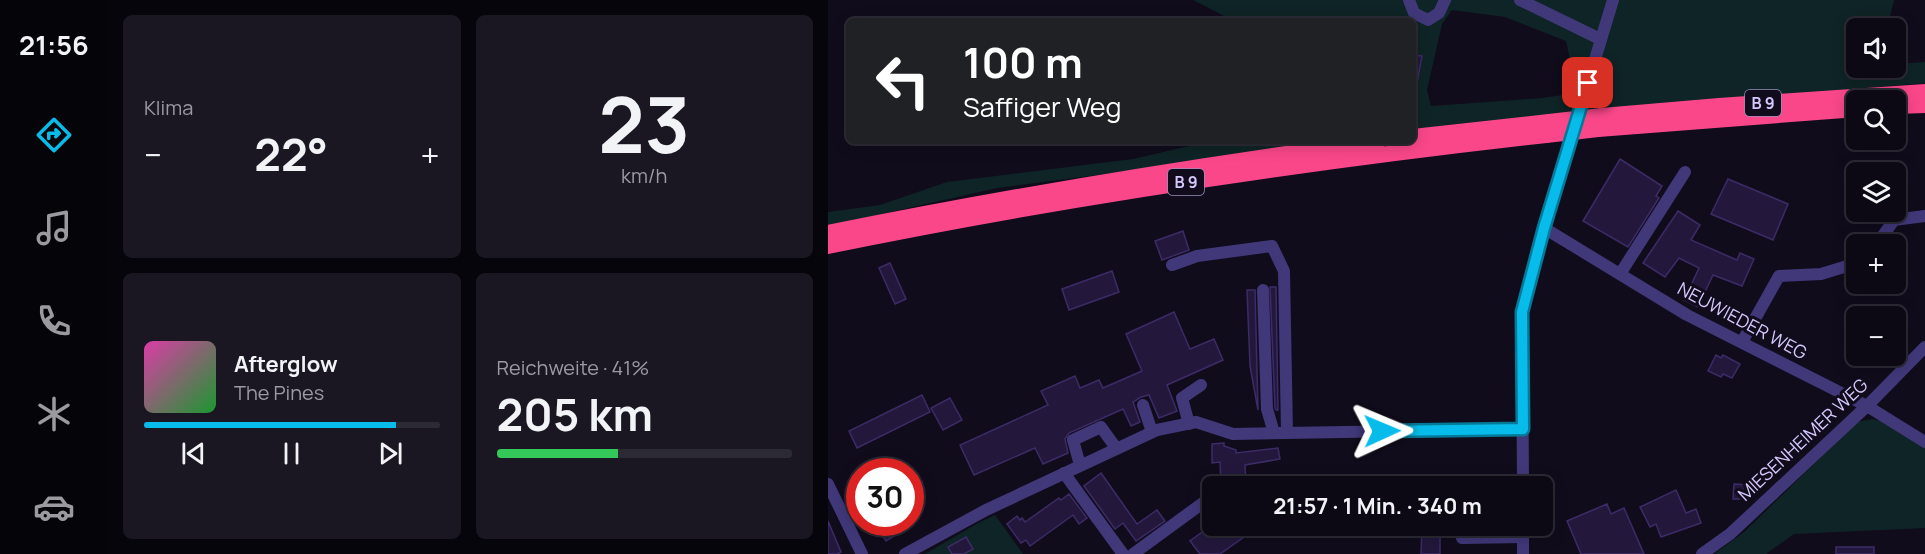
<!DOCTYPE html>
<html lang="de">
<meta charset="utf-8">
<style>
:root{--surface:#0c0915;--page:#1a1722;--text:#f1f3f6;--muted:#9a9aa0;--line:#2c2a34;--accent:#07bcea}
body{margin:0;font-family:Manrope,sans-serif;background:var(--page);color:var(--text);height:100vh;display:flex;flex-direction:column;font-size:22px;white-space:nowrap}
*{box-sizing:border-box;margin:0}
p{font-size:20px;color:var(--muted)}
.icon{flex:none;width:33px;height:33px;fill:none;stroke:currentColor;stroke-width:2;stroke-linecap:round;stroke-linejoin:round}
.map{position:relative;flex:1;overflow:hidden}
.sheet{display:flex;flex-direction:column;gap:15px;padding:15px;background:#07050c;width:720px}
.sheet>*{flex:none}
.guide{position:absolute;left:18px;top:18px;width:570px;height:126px;border-radius:9px;box-shadow:0 3px 15px #0003,0 0 0 2px var(--line);background:#202124;color:#fff;overflow:hidden}
.tools{position:absolute;left:1018px;top:18px;display:grid;gap:12px}
.tools a{display:grid;place-items:center;width:60px;height:60px;border-radius:9px;background:var(--surface);box-shadow:0 3px 15px #0003,0 0 0 2px var(--line);font-size:30px}
.speed{position:absolute;left:18px;top:458px;display:flex;gap:12px;font-size:30px;font-weight:700;text-align:center}
.speed>*{display:grid;place-content:center;width:78px;height:78px;border-radius:50%;background:var(--surface);box-shadow:0 3px 15px #0003,0 0 0 2px var(--line);line-height:1}
.speed .limit{border:9px solid #d22;background:#fff;color:#111}
.pin{position:absolute;display:grid;place-items:center;width:51px;height:51px;color:#fff;margin:-26px;border-radius:12px;box-shadow:0 3px 9px #0006}
.me{position:absolute;width:66px;margin:-33px;rotate:89deg;stroke-linejoin:round;filter:drop-shadow(0 0 4px #0008)}
.turn{display:flex;align-items:center;gap:21px;height:126px;padding:0 18px;font-size:27px}
.turn .icon{width:78px;height:78px;stroke-width:2.5}
.turn b{display:block;font-size:42px;line-height:51px}
.big{font-size:45px;font-weight:700;line-height:1.1}
.sheet .widget{flex:1;display:flex;flex-direction:column;justify-content:center;gap:9px;min-width:0;padding:0 21px;border-radius:9px;background:var(--page)}
.sheet .dial{align-items:center;gap:0}
.dial b{font-size:78px;line-height:1}
.song{display:flex;align-items:center;gap:18px}
.cover{width:72px;height:72px;border-radius:9px;background:linear-gradient(135deg,hsl(320 70% 55%),hsl(130 70% 35%))}
.played{height:6px;border-radius:3px;background:linear-gradient(90deg,var(--accent) 85%,var(--line) 85%)}
.keys{display:flex;justify-content:space-around;direction:ltr}
.heat{display:flex;justify-content:space-between;align-items:center;font-size:33px;direction:ltr}
.charge{height:9px;border-radius:4px;background:linear-gradient(90deg,#34c759 41%,var(--line) 0)}
.sheet .tiles{flex:1;display:grid;gap:15px;grid-template-columns:repeat(2,1fr)}
.trip{position:absolute;left:374px;top:476px;width:351px;height:60px;border-radius:9px;background:var(--surface);box-shadow:0 3px 15px #0003,0 0 0 2px var(--line);font-weight:700;line-height:60px;text-align:center}
main{display:flex;flex:1;min-height:0}
.menu{display:flex;flex-direction:column;width:108px;justify-content:space-around;align-items:center;background:#050408;color:var(--muted)}
.menu .icon{width:42px;height:42px}
.menu .active{color:var(--accent)}
.menu b{font-size:27px;color:var(--text)}
.map>svg:first-child{display:block}
</style>
<main>
<nav class="menu">
<b>21:56</b>
<svg class="icon active" aria-label="directions" viewBox="0 0 24 24"><path d="M12 3l9 9-9 9-9-9zM9 14v-3h6M13 9l2 2-2 2"/></svg>
<svg class="icon" aria-label="music" viewBox="0 0 24 24"><path d="M9 18V5l10-2v13"/><circle cx="6" cy="18" r="3"/><circle cx="16" cy="16" r="3"/></svg>
<svg class="icon" aria-label="phone" viewBox="0 0 24 24"><path d="M5 4h4l2 5-3 2q2 4 5 5l2-3 5 2v4C11 20 4 13 5 4z"/></svg>
<svg class="icon" aria-label="climate" viewBox="0 0 24 24"><path d="M12 3v18M4 7l16 10M4 17L20 7"/></svg>
<svg class="icon" aria-label="car" viewBox="0 0 24 24"><path d="M5 17H2v-5l4-1 3-4h7l3 4 3 1v5h-3M9 17h6M6 11h13"/><circle cx="7" cy="17" r="2"/><circle cx="17" cy="17" r="2"/></svg>
</nav>
<section class="sheet">
<div class="tiles">
<div class="widget"><p>Klima</p>
<div class="heat"><a>−</a><b class="big">22°</b><a>+</a></div>
</div>
<div class="widget dial"><b>23</b><p>km/h</p></div>
<div class="widget">
<div class="song"><i class="cover"></i><div><b>Afterglow</b><p>The Pines</p></div></div>
<div class="played"></div>
<div class="keys"><svg class="icon" aria-label="previous" viewBox="0 0 24 24"><path d="M18 5L8 12l10 7zM5 5v14"/></svg><svg class="icon" aria-label="pause" viewBox="0 0 24 24"><path d="M8 5v14M16 5v14"/></svg><svg class="icon" aria-label="next" viewBox="0 0 24 24"><path d="M6 5l10 7-10 7zM19 5v14"/></svg></div>
</div>
<div class="widget"><p>Reichweite · 41%</p><b class="big">205 km</b><div class="charge"></div></div>
</div>
</section>
<div class="map">
<svg width="1097" height="554" viewBox="0 0 1097 554">
<rect width="100%" height="100%" fill="#100c1c"/>
<g fill="#0f2426" fill-rule="evenodd">
<path d="M 365,0 L 1066,0 L 1059,28 L 1029,28 L 1029,68 L 1068,68 L 1068,64 L 1097,62 L 1097,83 L 739,114 L 585,134 L 585,21 L 406,21 ZM 624,10 L 677,17 L 738,41 L 743,64 L 734,95 L 715,98 L 603,106 L 599,90 L 614,24 Z"/>
<polygon points="383,141 532,141 169,188 0,226 0,212 52,205 119,182 305,159"/>
<polygon points="1044,419 1062,423 1097,447 1097,528 966,534 938,554 886,554 915,533 1029,422"/>
<polygon points="167,515 195,554 97,554 150,523"/>
</g>
<g fill="#23183c" stroke="#3d2b67" stroke-width="1.5">
<polygon points="585,55 594,56 589,83 585,82"/>
<polygon points="792,159 834,186 828,196 831,198 800,247 755,221"/>
<polygon points="900,179 960,204 945,240 883,214"/>
<polygon points="850,211 872,225 863,240 909,260 912,253 926,259 914,286 885,275 870,307 856,300 871,268 851,258 837,277 815,263"/>
<polygon points="355,231 361,250 334,260 327,241"/>
<polygon points="62,263 78,299 67,304 51,268"/>
<polygon points="284,271 291,292 241,310 234,289"/>
<polygon points="442,287 448,287 450,410 448,410 447,408"/>
<polygon points="419,290 427,290 430,410 422,366"/>
<polygon points="346,312 362,349 386,339 395,360 339,385 349,411 331,418 321,395 313,397 305,402 312,422 303,426 295,409 241,433 237,439 240,453 215,464 207,448 146,475 132,445 220,405 213,391 247,376 252,388 271,380 275,388 314,371 298,334"/>
<polygon points="888,355 893,358 895,355 912,364 904,378 895,374 893,377 880,371"/>
<polygon points="94,395 102,412 29,448 21,431"/>
<polygon points="122,398 134,420 115,430 103,408"/>
<polygon points="396,443 396,446 408,450 408,453 450,448 452,459 417,465 418,486 393,486 392,462 384,463 384,444"/>
<polygon points="273,473 309,524 329,510 337,521 308,541 295,523 287,529 256,486"/>
<polygon points="906,484 922,485 922,499 905,499"/>
<polygon points="848,490 858,513 868,509 873,523 833,537 828,524 822,527 812,507"/>
<polygon points="241,494 259,518 251,524 245,515 202,546 198,540 193,543 179,524 189,516 192,520 194,518 197,522 231,498 233,500"/>
<polygon points="779,504 783,514 796,508 816,554 753,554 739,521"/>
<polygon points="0,521 13,552 9,554 0,554"/>
<polygon points="46,522 71,522 76,530 58,541"/>
<polygon points="384,525 407,525 416,537 392,554 372,554 362,541"/>
<polygon points="594,525 612,525 612,554 593,554"/>
<polygon points="138,537 145,549 136,554 124,554 120,547"/>
<rect x="1008" y="547" width="38" height="7"/>
</g>
<g fill="none" stroke-linecap="round" stroke-linejoin="round">
<g stroke="#41387a" stroke-width="12">
<polyline points="581,0 586,13 600,20 611,13 617,0"/>
<polyline points="692,0 772,39"/>
<polyline points="716,228 859,315 1039,406 1097,442"/>
<polyline points="1049,244 1066,220 1097,216"/>
<polyline points="344,265 369,256 444,246 456,271 459,433"/>
<polyline points="792,274 857,172"/>
<polyline points="435,290 439,409 446,433"/>
<polyline points="914,342 951,276 993,274 1029,263"/>
<polyline points="315,405 324,432"/>
<polyline points="361,424 354,398 373,385"/>
<polyline points="252,465 245,440 273,427 288,448"/>
<polyline points="236,473 295,554"/>
<polyline points="0,484 34,554"/>
<polyline points="695,486 694,312 716,228 785,0"/>
<polyline points="635,525 634,538 695,537"/>
<polyline points="695,525 695,554"/>
<polyline points="77,554 158,510 329,430 368,422 405,434 695,429"/>
<polyline points="305,554 383,497"/>
<polyline points="874,554 902,534 1039,406 1097,347"/>
</g>
<g stroke="#f9478a" stroke-width="16">
<polyline points="1068,106 1097,105"/>
<polyline points="774,116 891,106 1097,92"/>
<polyline points="770,129 1029,109"/>
<polyline points="585,137 721,122"/>
<path d="M 0,233 C 182,196 366,166 551,141"/>
<path d="M 0,246 C 238,197 477,162 718,135"/>
</g>
<g stroke="#f9478a" stroke-width="16">
<polyline points="721,122 774,116"/>
<polyline points="718,135 770,129"/>
</g>
</g>
<g fill="none" stroke-linecap="round" stroke-linejoin="round">
<defs>
<polyline id="route" points="554,431 695,429 694,312 716,228 760,83"/>
</defs>
<use href="#route" stroke="#057a98" stroke-width="15"/>
<use href="#route" stroke="#07bcea" stroke-width="10"/>
</g>
<g text-anchor="middle" stroke-width="6" stroke-linejoin="round" paint-order="stroke">
<g fill="#100c1c" stroke="#9990ba" stroke-width="1.5">
<rect x="917" y="90" width="36" height="26" rx="4.5"/>
<rect x="340" y="169" width="36" height="26" rx="4.5"/>
</g>
<g font-size="16" font-weight="bold" fill="#d4c8fd">
<text x="935" y="109">B 9</text>
<text x="358" y="188">B 9</text>
</g>
<g font-size="18" fill="#d4c8fd" stroke="#100c1c">
<text transform="translate(914 321) rotate(28)" y="6">NEUWIEDER WEG</text>
<text transform="translate(975 440) rotate(-43)" y="6">MIESENHEIMER WEG</text>
</g>
</g>
</svg>
<div class="tools">
<a><svg class="icon" aria-label="sound" viewBox="0 0 24 24"><path d="M4 9h4l5-4v14l-5-4H4zM17 9q2 3 0 6"/></svg></a>
<a><svg class="icon" aria-label="search" viewBox="0 0 24 24"><circle cx="10" cy="10" r="6"/><path d="M15 15l6 6"/></svg></a>
<a><svg class="icon" aria-label="layers" viewBox="0 0 24 24"><path d="M12 4l9 5-9 5-9-5zM3 14l9 5 9-5"/></svg></a>
<a>+</a>
<a>−</a>
</div>
<div class="speed"><div class="limit">30</div></div>
<div class="pin" style="left:760px;top:83px;background:#d93025"><svg class="icon" aria-label="arrive" viewBox="0 0 24 24"><path d="M6 21V4h12l-3 4 3 4H6"/></svg></div>
<svg class="me" style="left:554px;top:431px" viewBox="-20 -20 40 40"><path d="M0-17L14 15 0 8-14 15z" fill="#07bcea" stroke="#fff" stroke-width="4"/></svg>
<div class="trip">21:57 · 1 Min. · 340 m</div>
<div class="guide">
<div class="turn"><svg class="icon" aria-label="left" viewBox="0 0 24 24"><path d="M17 20v-9H6M10 6l-5 5 5 5"/></svg><div><b>100 m</b>Saffiger Weg</div></div>
</div>
</div>
</main>
